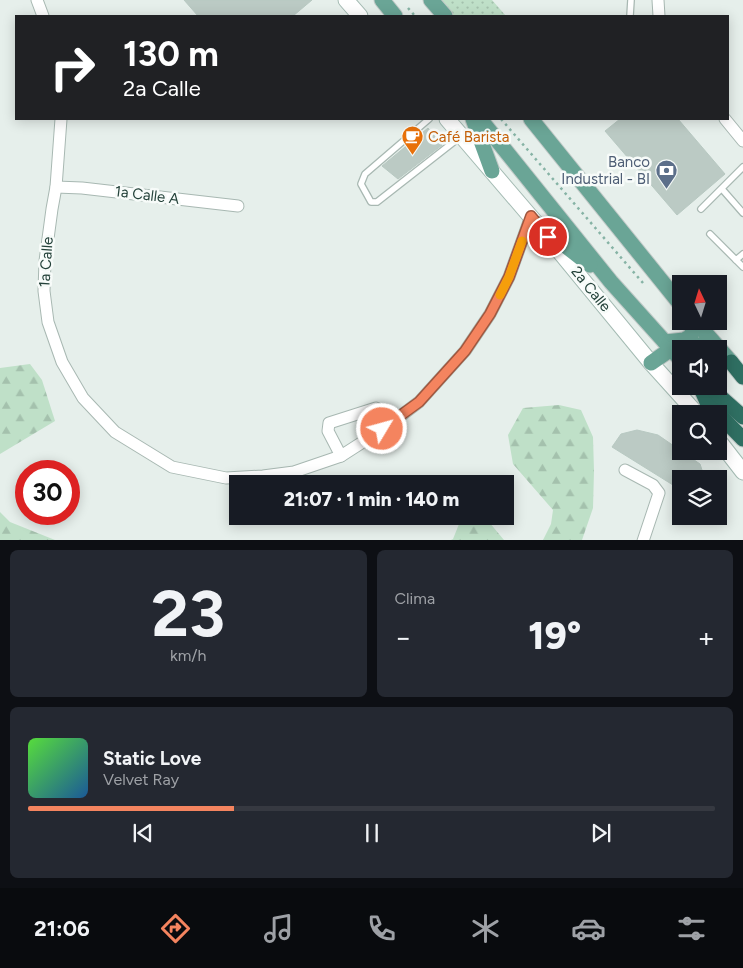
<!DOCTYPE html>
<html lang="es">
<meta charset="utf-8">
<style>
:root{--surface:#171b24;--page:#242831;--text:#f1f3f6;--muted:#9ea1a6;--line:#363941;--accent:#f4845f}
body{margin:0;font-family:Figtree,sans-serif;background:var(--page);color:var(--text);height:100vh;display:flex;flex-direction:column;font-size:19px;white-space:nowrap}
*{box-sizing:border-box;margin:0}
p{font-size:16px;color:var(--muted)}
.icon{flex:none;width:28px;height:28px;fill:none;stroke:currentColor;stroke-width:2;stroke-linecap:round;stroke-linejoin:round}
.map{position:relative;height:540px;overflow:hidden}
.side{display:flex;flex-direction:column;gap:10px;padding:10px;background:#0d0f14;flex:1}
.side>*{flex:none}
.top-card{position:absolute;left:15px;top:15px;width:714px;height:105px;border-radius:0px;box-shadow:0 2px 12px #0003;background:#202124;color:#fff;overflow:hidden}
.needle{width:32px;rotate:356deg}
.controls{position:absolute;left:672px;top:275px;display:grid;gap:10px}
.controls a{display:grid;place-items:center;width:55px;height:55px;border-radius:0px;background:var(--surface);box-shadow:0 2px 12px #0003;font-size:25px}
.speed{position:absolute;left:15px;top:460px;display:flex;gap:10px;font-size:25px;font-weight:700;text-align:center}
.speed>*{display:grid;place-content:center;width:65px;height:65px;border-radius:50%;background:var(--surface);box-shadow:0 2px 12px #0003;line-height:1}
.speed .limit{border:8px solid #d22;background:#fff;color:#111}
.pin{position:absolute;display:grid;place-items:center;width:42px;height:42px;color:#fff;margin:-21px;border:2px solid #fff;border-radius:50%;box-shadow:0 1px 5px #0007}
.me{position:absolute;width:55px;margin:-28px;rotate:53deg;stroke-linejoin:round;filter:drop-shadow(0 0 4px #0008)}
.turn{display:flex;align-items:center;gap:18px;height:105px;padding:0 25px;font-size:22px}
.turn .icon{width:65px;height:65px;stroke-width:2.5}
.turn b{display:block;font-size:35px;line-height:42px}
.big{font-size:38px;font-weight:800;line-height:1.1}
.side .tile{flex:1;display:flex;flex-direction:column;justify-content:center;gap:8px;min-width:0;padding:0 18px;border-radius:8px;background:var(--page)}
.side .dial{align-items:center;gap:0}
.dial b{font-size:65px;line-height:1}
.song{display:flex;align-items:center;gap:15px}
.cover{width:60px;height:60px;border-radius:8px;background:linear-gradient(135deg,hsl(110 70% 55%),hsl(210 70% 35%))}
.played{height:5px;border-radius:2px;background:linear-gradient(90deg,var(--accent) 30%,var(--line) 30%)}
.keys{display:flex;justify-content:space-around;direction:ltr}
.heat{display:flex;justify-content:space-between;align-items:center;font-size:28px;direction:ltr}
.side .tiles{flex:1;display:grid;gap:10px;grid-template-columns:1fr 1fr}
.tile:last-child{grid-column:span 2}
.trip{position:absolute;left:229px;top:475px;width:285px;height:50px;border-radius:0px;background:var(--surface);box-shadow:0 2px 12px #0003;font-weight:800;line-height:50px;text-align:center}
.menu{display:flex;height:80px;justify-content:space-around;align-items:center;background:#090b0e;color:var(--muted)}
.menu .icon{width:35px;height:35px}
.menu .current{color:var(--accent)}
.menu b{font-size:22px;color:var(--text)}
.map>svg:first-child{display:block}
</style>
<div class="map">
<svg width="743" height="541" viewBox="0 0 743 541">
<defs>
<pattern id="forest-firs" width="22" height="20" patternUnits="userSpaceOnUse" patternTransform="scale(1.25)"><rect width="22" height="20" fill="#bfe0c8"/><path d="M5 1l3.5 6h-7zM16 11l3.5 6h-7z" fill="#a4c1ad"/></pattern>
<pattern id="park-dots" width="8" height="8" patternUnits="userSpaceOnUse" patternTransform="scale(1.25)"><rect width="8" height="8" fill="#bfe0c8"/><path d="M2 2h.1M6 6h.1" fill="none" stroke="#a4c1ad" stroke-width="1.8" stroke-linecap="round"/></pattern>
</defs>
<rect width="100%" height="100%" fill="#e6efeb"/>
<g fill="url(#forest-firs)">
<polygon points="30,364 42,380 55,421 0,454 0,368"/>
<polygon points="559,405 581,410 593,437 594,471 593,508 582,540 543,540 551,524 553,510 513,464 508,435 523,408"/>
<polygon points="0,512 10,522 55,540 0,540"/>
<polygon points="469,516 484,516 504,540 451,540 453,539 461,519"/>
</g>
<polygon fill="url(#park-dots)" points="431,0 492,0 506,16 445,16"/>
<g fill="#bbcac4" stroke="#b8c9c2">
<polygon points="184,0 312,0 293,16 198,16"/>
<polygon points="620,119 678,119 725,174 677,215 605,131"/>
<polygon points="428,128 442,145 398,179 382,166"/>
<polygon points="637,430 658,435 700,464 705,479 681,479 681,490 612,447 621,434"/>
</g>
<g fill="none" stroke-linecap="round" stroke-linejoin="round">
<defs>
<g id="lane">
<polyline points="630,16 631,0"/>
<polyline points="429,119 365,174 361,184 371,202 377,202 460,137"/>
<polyline points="722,189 743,213"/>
<polyline points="701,209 743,167"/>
<polyline points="710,234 736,260 743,254"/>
<polyline points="736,260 743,267"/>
</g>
<g id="street">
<polyline points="37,0 43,16"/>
<polyline points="658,0 659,16"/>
<polyline points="61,119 56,187 52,209 45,261 44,291 48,322 62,362 83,398 115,432 172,467 226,478 263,476 294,472 341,456 383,429 419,402 465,351 490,314 509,277 531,216"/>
<polyline points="725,119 743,141"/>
<polyline points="56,187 82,188 238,206"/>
<polyline points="341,456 328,431 329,423 376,408"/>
<polyline points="625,470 653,485 659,493 643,541"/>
</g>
<g id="secondary">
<polyline points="346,0 360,16"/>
<polyline points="447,119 536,223 651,363 697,414"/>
<polyline points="719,441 743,472"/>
</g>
<g id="primary">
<polyline points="382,0 395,16"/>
<polyline points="431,0 445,16"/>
<polyline points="473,119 492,171"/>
<polyline points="480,119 611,282 681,360"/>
<polyline points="531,119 681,305"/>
<polyline points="536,223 590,265"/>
<polyline points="695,321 731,362"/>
<polyline points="665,342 684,340 691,336 694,326 692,321"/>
<polyline points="696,349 700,345 711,340"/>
<polyline points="651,363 671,349"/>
</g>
<g id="highway">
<polyline points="731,362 743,377"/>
<polyline points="700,386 707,402 743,439"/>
<polyline points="708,386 743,417"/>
</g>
</defs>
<use href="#lane" stroke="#a8b8b2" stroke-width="8"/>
<use href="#street" stroke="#a8b8b2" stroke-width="13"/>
<use href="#secondary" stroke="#a4bbb3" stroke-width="17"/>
<use href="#primary" stroke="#c2cac8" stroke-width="17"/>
<use href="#highway" stroke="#c2cac8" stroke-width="17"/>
<g stroke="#86b3a5" stroke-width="2.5" stroke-dasharray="2.5 4" stroke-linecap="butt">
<polyline points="408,8 415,16"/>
<polyline points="501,119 643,283"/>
</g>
<use href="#lane" stroke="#fff" stroke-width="5.5"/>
<use href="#street" stroke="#fff" stroke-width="11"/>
<use href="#secondary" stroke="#fff" stroke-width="15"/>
<use href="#primary" stroke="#6aa596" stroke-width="15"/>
<use href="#highway" stroke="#2f6f62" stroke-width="15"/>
</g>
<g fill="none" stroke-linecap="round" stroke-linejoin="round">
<defs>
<polyline id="route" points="382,429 419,402 465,351 490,314 509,277 531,216 548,237"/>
</defs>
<use href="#route" stroke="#9f563e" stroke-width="12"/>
<use href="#route" stroke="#f4845f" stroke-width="9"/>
<polyline stroke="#f59e0b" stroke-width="9" points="500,295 509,277 522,241"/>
</g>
<defs>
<symbol id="cafe-pin" viewBox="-11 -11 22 30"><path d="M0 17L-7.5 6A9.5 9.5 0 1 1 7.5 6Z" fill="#e8710a" stroke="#f7fbf9"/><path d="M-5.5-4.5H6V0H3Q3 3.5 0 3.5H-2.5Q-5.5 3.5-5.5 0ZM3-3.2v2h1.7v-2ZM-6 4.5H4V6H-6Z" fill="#fff"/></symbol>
<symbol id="bank-pin" viewBox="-11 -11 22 30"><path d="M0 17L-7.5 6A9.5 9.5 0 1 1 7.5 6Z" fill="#5c6f8a" stroke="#f7fbf9"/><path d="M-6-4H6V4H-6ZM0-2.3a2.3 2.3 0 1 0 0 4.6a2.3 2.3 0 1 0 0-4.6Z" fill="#fff"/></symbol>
</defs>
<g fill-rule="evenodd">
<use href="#cafe-pin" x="400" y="124" width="25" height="34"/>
<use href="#bank-pin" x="654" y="158" width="25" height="34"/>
</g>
<g text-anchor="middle" stroke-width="5" stroke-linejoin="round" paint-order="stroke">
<g font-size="15" fill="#c56008" stroke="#f7fbf9" text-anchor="start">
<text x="428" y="142">Café Barista</text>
</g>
<g font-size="15" fill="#4e5e75" stroke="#f7fbf9" text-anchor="end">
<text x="650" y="167">Banco<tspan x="650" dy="17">Industrial - BI</tspan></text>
</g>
<g font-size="15" fill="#24423a" stroke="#f7fbf9">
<text transform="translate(147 195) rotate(7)" y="5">1a Calle A</text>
<text transform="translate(46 262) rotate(-86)" y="5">1a Calle</text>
<text transform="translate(591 289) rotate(51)" y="5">2a Calle</text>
</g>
</g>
</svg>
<div class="controls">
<a><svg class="needle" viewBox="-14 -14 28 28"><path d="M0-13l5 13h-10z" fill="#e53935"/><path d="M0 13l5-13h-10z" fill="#9ea1a6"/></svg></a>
<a><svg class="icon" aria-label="sound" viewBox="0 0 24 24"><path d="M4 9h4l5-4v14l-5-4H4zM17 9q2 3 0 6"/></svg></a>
<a><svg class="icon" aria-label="search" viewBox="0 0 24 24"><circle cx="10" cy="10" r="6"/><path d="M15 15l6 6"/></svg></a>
<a><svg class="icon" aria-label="layers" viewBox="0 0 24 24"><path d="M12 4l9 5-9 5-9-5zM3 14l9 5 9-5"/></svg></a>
</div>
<div class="speed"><div class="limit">30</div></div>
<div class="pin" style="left:548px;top:237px;background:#d93025"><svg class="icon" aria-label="arrive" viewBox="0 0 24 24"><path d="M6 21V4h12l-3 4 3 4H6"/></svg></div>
<svg class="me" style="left:382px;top:429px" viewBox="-20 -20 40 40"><circle r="17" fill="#f4845f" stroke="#fff" stroke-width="3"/><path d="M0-11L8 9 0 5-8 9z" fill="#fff"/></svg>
<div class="trip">21:07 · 1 min · 140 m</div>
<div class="top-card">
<div class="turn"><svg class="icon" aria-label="right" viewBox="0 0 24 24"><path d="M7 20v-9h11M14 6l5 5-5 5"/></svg><div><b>130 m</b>2a Calle</div></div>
</div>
</div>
<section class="side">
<div class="tiles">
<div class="tile dial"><b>23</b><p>km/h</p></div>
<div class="tile"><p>Clima</p>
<div class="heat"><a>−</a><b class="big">19°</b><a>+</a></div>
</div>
<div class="tile">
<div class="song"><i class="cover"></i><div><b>Static Love</b><p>Velvet Ray</p></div></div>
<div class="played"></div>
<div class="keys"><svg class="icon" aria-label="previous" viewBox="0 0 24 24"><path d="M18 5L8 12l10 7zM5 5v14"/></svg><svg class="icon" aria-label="pause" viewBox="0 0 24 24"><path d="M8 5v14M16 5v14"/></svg><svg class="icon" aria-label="next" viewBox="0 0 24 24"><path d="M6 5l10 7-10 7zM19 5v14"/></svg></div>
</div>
</div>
</section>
<nav class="menu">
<b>21:06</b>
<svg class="icon current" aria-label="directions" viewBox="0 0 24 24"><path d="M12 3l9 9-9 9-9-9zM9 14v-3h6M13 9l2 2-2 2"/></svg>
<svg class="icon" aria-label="music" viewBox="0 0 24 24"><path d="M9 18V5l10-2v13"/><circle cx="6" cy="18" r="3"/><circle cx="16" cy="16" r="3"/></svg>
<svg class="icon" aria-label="phone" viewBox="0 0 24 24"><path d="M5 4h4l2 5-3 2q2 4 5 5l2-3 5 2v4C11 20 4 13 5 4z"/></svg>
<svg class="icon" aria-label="climate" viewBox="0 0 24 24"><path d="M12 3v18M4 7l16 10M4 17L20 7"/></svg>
<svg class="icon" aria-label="car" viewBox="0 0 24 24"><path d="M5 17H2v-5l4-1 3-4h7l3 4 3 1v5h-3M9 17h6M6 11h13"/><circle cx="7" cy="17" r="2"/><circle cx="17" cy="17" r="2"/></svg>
<svg class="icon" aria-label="filters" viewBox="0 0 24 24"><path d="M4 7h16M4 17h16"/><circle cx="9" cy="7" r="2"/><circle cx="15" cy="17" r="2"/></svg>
</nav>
